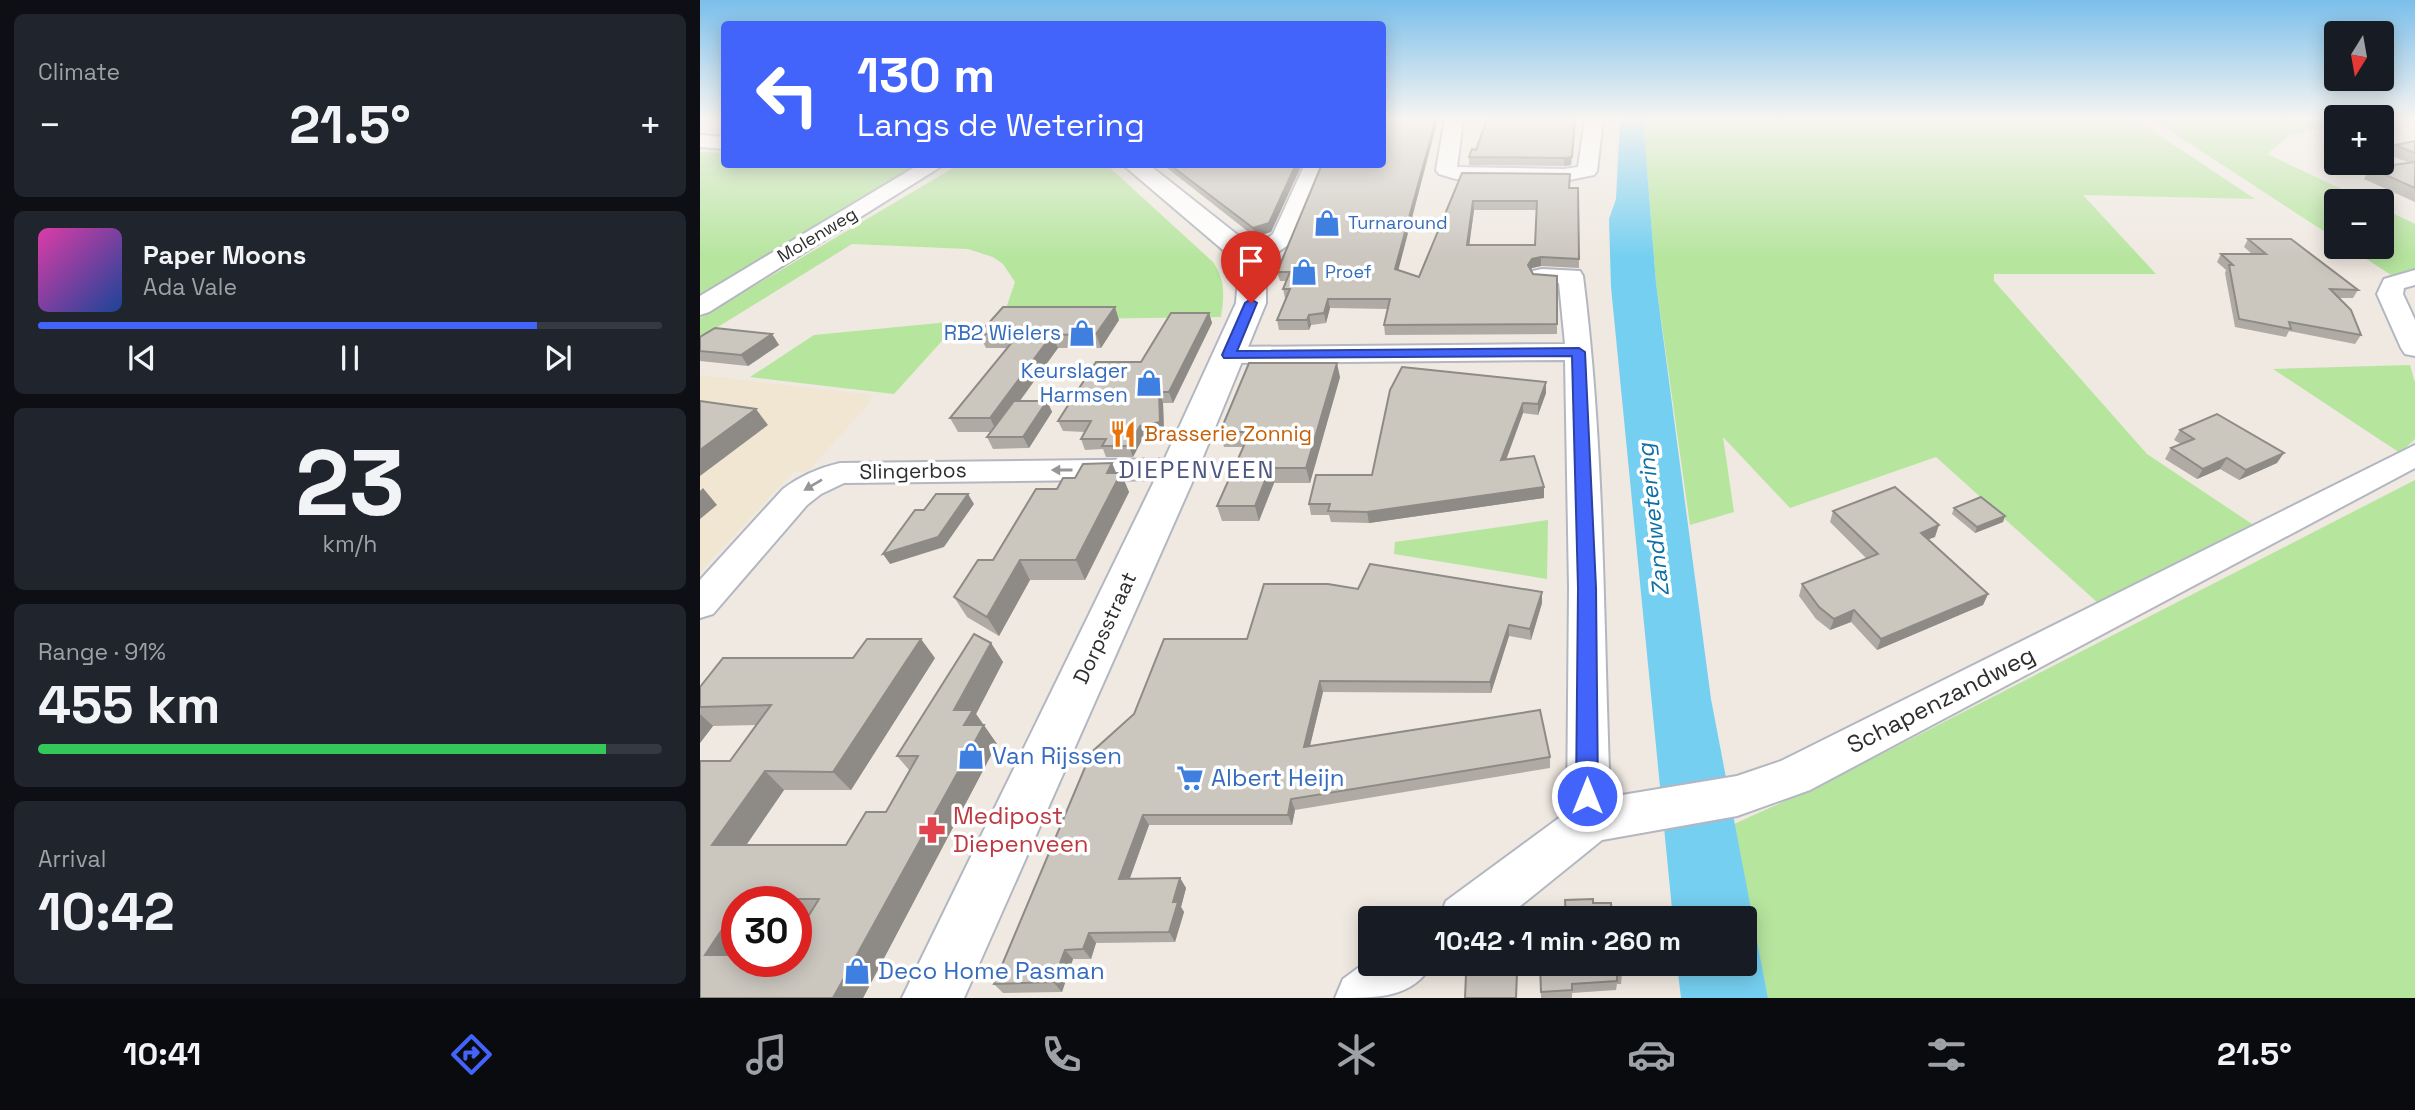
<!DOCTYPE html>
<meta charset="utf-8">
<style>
:root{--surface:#171b24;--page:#20242c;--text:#f1f3f6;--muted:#9ea1a6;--line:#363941;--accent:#4264fb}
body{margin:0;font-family:"Space Grotesk",sans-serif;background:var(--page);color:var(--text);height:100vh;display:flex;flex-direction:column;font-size:26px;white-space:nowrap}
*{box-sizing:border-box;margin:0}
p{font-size:23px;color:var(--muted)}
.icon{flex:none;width:38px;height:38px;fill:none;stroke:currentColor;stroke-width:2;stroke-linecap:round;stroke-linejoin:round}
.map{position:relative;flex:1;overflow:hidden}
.drawer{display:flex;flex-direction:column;gap:14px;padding:14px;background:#0d0f14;width:700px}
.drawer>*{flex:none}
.banner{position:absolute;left:21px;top:21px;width:665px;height:147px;border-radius:7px;box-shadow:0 4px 18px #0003;background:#4264fb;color:#fff;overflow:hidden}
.needle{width:46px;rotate:191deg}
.tools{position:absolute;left:1624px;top:21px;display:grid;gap:14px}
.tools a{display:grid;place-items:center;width:70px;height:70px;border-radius:7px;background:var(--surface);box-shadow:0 4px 18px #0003;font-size:35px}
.speed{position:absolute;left:21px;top:886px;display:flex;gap:14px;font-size:35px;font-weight:700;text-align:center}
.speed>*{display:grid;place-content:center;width:91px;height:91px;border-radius:50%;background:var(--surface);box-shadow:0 4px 18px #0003;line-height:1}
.speed .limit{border:10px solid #d22;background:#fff;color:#111}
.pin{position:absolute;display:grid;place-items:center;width:60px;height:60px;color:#fff;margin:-72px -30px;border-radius:50% 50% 50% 0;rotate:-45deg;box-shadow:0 0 7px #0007}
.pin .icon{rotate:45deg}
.me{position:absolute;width:77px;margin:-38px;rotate:0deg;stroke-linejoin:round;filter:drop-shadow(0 0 5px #0008)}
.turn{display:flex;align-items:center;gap:24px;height:147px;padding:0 21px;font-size:32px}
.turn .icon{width:91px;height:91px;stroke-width:2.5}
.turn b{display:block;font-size:49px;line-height:60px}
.big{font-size:52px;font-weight:700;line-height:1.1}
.drawer .tile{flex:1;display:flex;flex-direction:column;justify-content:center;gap:10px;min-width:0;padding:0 24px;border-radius:10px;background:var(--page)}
.drawer .dial{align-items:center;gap:0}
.dial b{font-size:91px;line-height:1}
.song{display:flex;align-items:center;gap:21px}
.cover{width:84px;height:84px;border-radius:10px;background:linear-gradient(135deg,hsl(320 70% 55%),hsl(220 70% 35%))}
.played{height:7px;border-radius:4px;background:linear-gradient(90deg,var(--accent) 80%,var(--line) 80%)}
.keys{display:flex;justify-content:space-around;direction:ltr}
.heat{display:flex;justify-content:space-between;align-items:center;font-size:38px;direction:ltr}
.charge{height:10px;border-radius:5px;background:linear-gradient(90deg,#34c759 91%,var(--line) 0)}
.trip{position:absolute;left:658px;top:906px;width:399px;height:70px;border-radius:7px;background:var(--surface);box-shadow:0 4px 18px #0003;font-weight:700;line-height:70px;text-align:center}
.tab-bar{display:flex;height:112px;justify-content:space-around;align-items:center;background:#090b0e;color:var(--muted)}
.tab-bar .icon{width:49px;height:49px}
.tab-bar .on{color:var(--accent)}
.tab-bar b{font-size:32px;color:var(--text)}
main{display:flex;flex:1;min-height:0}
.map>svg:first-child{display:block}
</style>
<main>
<section class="drawer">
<div class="tile"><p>Climate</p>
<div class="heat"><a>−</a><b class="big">21.5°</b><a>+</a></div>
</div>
<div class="tile">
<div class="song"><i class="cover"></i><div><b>Paper Moons</b><p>Ada Vale</p></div></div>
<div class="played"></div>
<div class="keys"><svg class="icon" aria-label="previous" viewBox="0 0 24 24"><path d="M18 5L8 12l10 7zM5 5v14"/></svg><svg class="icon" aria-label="pause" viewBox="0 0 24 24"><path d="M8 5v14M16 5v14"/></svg><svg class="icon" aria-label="next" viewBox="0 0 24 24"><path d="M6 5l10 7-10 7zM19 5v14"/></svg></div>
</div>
<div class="tile dial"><b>23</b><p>km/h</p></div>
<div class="tile"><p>Range · 91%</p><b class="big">455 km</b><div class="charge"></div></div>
<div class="tile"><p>Arrival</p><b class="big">10:42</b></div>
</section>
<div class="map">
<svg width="1715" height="998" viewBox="0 0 1715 998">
<rect width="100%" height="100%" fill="#efe9e1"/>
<polygon fill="#f0e6d1" points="0,375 172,395 169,403 108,471 93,472 0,572"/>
<g fill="#b6e59e">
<polygon points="943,119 1435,119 1555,199 1383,195 1456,274 1294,274 1294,281 1447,454 1555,526 1398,603 1236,457 1090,508 1023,437 1034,512 990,525 956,283"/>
<polygon points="1452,119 1636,119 1636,125 1589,136 1567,154 1667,201 1636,201 1636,239"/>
<polygon points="0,152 24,153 24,164 227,165 0,295"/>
<path d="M 258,165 L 407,165 L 513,262 C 526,281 524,296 521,317 L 302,320 L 315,282 L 303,264 L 293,257 L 268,249 L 152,244 L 0,338 L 0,318 Z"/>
<polygon points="1682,208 1715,224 1715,271 1691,275 1648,247 1682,247"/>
<polygon points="260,321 194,394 50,377 114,335"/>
<polygon points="1710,365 1715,383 1715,439 1700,453 1573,369"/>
<polygon points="1715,480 1715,998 1068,998 1034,824 1129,781"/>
<polygon points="848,520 847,579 694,554 695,542"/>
</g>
<polygon fill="#75cff0" points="920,119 943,119 956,283 1011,699 1068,998 981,998 977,964 1045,964 1045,919 973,919 911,287 909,219 916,199"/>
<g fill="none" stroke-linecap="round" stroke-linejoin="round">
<defs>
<g id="street">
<polygon points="745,119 763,119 757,167 864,169 878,167 885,119 903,119 897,171 894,175 864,181 756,179 739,174 736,170"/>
<polygon points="0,135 24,137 24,149 0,147"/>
<polygon points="220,164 245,164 9,312 0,315 0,296"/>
<polygon points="605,164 625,164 591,243 578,252 540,261 532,259 528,254 532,249 562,242 573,234"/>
<path d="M 842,269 L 880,271 L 883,276 C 905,449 903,623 910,797 L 1037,776 L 1081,761 L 1715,445 L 1715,468 L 1110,790 L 1037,816 L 902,840 L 804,919 L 739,919 L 746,901 L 867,812 L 869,588 L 865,360 L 529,363 L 519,361 L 515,355 L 519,349 L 529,347 L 865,344 L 859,283 L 833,281 L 830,276 L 833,271 Z"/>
<polygon points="1715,270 1715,285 1704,288 1703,294 1715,320 1715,356 1705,354 1701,348 1677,294 1684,279"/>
<path d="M 479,459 L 490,462 L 495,469 L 490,476 L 479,479 L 144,483 L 121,494 L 107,505 L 13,614 L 0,618 L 0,580 L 83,489 C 100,476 119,468 140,463 Z"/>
<path d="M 670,959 L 670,964 L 732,964 C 713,998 678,998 635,998 L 643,979 Z"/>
</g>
<polygon id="secondary" points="422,164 448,164 544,240 566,278 566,303 498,469 264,998 202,998 460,469 536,303 538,278 523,250"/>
</defs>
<use href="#street" stroke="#b4b7c1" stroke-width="4"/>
<use href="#secondary" stroke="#b4b7c1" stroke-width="4"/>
<use href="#street" fill="#fff" fill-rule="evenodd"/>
<use href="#secondary" fill="#fff" fill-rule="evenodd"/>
</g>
<g fill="#afaba4" fill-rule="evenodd">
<polygon points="876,119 871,165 864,166 769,165 769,157 776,150"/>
<polygon points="1715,141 1715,202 1664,179 1670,168 1710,163 1689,155 1695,145"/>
<polygon points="462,164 602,164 571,232 555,237"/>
<path d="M 762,173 L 870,188 L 878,188 L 879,268 L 841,266 L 832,268 L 831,271 L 833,274 L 857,276 L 857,334 L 685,335 L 684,325 L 688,309 L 630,308 L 626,323 L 611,325 L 609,330 L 579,330 L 577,320 L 586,298 L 585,298 L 583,289 L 586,281 L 580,281 L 577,272 L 699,270 L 719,277 ZM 774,210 L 837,210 L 835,245 L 769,245 Z"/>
<polygon points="1548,239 1658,290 1653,298 1639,298 1661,335 1655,344 1589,331 1586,337 1535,327 1525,273 1526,270 1517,262 1521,254 1552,254 1544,247"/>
<polygon points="509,313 512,323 473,403 463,403 464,432 444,436 433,457 406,457 403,449 385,450 381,439 385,432 363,431 358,421"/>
<polygon points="419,320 401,348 358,348 320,401 347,401 352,412 329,448 293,449 287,437 291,432 258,432 250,418 307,348 286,348 279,334"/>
<polygon points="72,334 79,345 48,366 0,361 0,337"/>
<polygon points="640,377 610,483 574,483 559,521 522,521 517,506 544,447 524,447 520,432"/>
<polygon points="846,382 846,393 838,415 823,413 806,460 844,498 669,523 631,522 629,515 611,515 609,504 672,475"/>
<polygon points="1480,430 1577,463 1539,480 1520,469 1497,479 1465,459 1471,448 1481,444 1474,440"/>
<polygon points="412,463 416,473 421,473 429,492 385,580 330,580 299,636 267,617 254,597 293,560 375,478"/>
<polygon points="1254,508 1305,516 1303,522 1275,533 1252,514"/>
<polygon points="1133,511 1235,537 1228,539 1288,594 1283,605 1177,650 1151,622 1130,630 1116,619 1099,596 1102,584 1167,559 1130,522"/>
<polygon points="658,589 842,592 842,603 831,640 809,636 791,693 623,692 610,746 850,757 850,768 595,810 592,825 449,825 430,878 480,878 486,888 481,907 484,912 475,942 396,943 391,959 373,959 362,992 303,993 294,984 547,639"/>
<path d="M 291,643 L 303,662 L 276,714 L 297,744 L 163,998 L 0,998 L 30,761 L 56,725 L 13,726 L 0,743 L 0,687 L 235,658 L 151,790 L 84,790 L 46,845 L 146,845 L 186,812 L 210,771 L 197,756 ZM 37,901 L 96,901 L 96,916 L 109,916 L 96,961 L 37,961 Z"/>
<polygon points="840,964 922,974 921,984 917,984 916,990 872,993 872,998 841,998"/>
</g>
<g fill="#8e8b86">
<polygon points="736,119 738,119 696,279 695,269"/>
<polygon points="875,119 871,165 864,166 864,158"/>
<polygon points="596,164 602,164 571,232 555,237 553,228"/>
<polygon points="773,201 774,210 768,254 767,245"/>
<polygon points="841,257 841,266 832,268 828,275 828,265 832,259"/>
<polygon points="628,299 630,308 626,323 624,313"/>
<polygon points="415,307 419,320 401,348 396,334"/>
<polygon points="509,313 512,323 473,403 469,392"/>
<polygon points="609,315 611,325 609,330 607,320"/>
<polygon points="72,334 79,345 48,366 41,355"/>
<polygon points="352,335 358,348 297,432 290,418"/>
<polygon points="637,363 640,377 610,483 606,468"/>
<polygon points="846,382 846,393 838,415 838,404"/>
<polygon points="459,392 463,403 464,432 444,436 433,457 429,446"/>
<polygon points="347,401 352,412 329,448 323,437"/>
<polygon points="823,403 823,413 802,471 801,460"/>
<polygon points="56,409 68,425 0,476 0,450"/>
<polygon points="1584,453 1577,463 1539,480 1546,470"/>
<polygon points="1527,458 1520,469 1497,479 1503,469"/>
<polygon points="412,463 418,477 421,473 429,492 385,580 376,560 407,473"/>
<polygon points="570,468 574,483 559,521 555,506"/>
<polygon points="844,487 844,498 669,523 667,512"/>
<polygon points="3,488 17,505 0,519 0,491"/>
<polygon points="268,494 274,504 244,547 190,564 183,554"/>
<polygon points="1305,516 1303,522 1275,533 1277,527"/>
<polygon points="1239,525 1235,537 1216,544 1221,533"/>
<polygon points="320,560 330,580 299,636 287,617"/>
<polygon points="842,592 842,603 831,640 830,629"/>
<polygon points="1288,594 1283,605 1177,650 1181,639"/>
<polygon points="1154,610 1151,622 1130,630 1134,619"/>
<polygon points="809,625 809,636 791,693 790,682"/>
<polygon points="221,639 235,658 151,790 133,772"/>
<polygon points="291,643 303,662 276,714 297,744 163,998 133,998 254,710"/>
<polygon points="620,681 623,692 607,758 604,747"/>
<polygon points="0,714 13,726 0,743"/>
<polygon points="65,771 84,790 34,863 12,845"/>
<polygon points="591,799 595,810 592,825 588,815"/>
<polygon points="443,815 449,825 426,889 419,879"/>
<polygon points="480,878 486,888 481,907 484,912 475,942 469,932 473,902"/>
<polygon points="37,907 37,960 5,955"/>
<polygon points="389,933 396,943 391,959 383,949"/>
<polygon points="365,950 373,959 362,992 353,982"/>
</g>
<g fill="#cbc7bf" stroke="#8e8b86" stroke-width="2" fill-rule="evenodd">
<path d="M 682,119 L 736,119 L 695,269 L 719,277 L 762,173 L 870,174 L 869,188 L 878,188 L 879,259 L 841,257 L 832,259 L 828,265 L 833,274 L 857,276 L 857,324 L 684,325 L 690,299 L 628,299 L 624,313 L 609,315 L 607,320 L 577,320 L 590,289 L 583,289 L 590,272 L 577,272 L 622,164 L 682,164 ZM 773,201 L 837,201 L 835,245 L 767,245 Z"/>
<polygon points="787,119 875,119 872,157 864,158 769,157 772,149 776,150"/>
<polygon points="1715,141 1715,153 1695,145"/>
<polygon points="1715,162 1715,188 1670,168"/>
<polygon points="469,164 596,164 569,223 553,228"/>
<polygon points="1548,239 1591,239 1658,290 1630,289 1651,310 1661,335 1589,322 1591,329 1539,319 1529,265 1533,265 1521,254 1566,254"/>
<polygon points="303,307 415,307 396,334 352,335 290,418 250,418 318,335 279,334"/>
<polygon points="471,313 509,313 469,392 459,392 460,422 440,426 429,446 402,446 406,439 381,439 391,421 358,421 396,362 441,362"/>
<polygon points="15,328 72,334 41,355 0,351 0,337"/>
<polygon points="549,363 637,363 606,468 570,468 555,506 517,506 550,432 520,432"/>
<polygon points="702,367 846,382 838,404 823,403 801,460 834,456 844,487 667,512 628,511 630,504 609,504 616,475 672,475 690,390"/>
<polygon points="0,401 56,409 0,450"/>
<polygon points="314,401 347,401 323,437 287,437"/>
<polygon points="1517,414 1584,453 1546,470 1527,458 1503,469 1471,448 1494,439 1480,430"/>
<polygon points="412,463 407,473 421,473 376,560 320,560 287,617 254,597 278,560 293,560 336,489 357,489 363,478 375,478 383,464"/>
<polygon points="1195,487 1239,525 1221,533 1288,594 1181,639 1154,610 1134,619 1119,607 1102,584 1178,554 1133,511"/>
<polygon points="236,494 268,494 238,537 183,554 215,510 224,510"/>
<polygon points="1281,497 1305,516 1277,527 1254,508"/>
<polygon points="670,564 842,592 830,629 809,625 790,682 620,681 604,747 840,710 850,757 591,799 588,815 443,815 419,879 480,878 473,902 478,902 469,932 389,933 383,949 365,950 353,982 294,984 386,765 394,750 434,714 464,639 547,639 564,584 628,584 658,589"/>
<path d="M 274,634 L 291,643 L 254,710 L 273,710 L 264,725 L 284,725 L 133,998 L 0,998 L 0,761 L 30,761 L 71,705 L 0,707 L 0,687 L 23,658 L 153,658 L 167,639 L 221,639 L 133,772 L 65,771 L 12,845 L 146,845 L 166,812 L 186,812 L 218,756 L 197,756 ZM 42,899 L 119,899 L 96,936 L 96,961 L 37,961 L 37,955 L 5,955 L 37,907 L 37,901 L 41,901 Z"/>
<polygon points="893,899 893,903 911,903 912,919 866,919 865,900"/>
<polygon points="840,964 921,964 922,974 917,975 917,981 872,984 872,990 841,992"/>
<polygon points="817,973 816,998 765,998 766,974"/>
</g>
<defs><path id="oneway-solid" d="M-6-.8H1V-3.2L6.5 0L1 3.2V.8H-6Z" transform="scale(1.75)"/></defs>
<g fill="#969696">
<use href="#oneway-solid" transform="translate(362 470) rotate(180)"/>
<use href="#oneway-solid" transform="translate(113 485) rotate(149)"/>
</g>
<linearGradient id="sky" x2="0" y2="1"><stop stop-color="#7abfeb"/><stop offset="0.46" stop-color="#f8f5f2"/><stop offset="1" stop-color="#f8f5f2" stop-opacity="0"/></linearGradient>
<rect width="1715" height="258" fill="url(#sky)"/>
<polygon fill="#4264fb" stroke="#2b41a3" stroke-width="2" points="551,299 557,303 537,351 879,348 885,352 896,588 898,796 894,802 887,805 879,802 876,796 878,588 872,356 524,358 522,355 545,303"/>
<defs>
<symbol id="shop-bare" viewBox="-9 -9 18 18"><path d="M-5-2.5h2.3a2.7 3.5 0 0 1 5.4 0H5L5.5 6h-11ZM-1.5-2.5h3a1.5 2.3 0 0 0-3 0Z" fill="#3f7fe0" stroke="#fff" stroke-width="2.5" paint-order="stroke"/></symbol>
<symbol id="restaurant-bare" viewBox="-9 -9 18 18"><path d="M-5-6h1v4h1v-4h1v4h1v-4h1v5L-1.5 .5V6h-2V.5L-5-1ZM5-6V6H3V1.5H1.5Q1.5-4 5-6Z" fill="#e8710a" stroke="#fff" stroke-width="2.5" paint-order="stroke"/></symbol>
<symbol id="supermarket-bare" viewBox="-9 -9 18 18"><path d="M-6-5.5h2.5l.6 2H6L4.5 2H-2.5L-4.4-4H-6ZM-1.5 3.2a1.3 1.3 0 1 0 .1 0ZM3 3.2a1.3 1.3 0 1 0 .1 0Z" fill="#3f7fe0" stroke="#fff" stroke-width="2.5" paint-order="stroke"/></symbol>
<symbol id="pharmacy-bare" viewBox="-9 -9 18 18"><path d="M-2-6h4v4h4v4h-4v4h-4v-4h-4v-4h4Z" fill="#e0444e" stroke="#fff" stroke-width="2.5" paint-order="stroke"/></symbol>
</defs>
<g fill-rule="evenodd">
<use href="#shop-bare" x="608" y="204" width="38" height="38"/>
<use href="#shop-bare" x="585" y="253" width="38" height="38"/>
<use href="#shop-bare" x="363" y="314" width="38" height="38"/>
<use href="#shop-bare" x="430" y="364" width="38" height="38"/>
<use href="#restaurant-bare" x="404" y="415" width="38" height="38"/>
<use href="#shop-bare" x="252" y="737" width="38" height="38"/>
<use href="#supermarket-bare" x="471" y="759" width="38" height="38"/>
<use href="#pharmacy-bare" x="213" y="811" width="38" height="38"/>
<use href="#shop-bare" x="138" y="952" width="38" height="38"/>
</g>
<g text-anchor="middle" stroke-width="7" stroke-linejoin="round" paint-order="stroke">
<g font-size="18" fill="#366cbe" stroke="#fff" text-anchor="start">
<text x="648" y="229">Turnaround</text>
<text x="625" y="278">Proef</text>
</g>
<g font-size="18" fill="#2e2e2e" stroke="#fff">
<text transform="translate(117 235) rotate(-31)" y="6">Molenweg</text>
</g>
<g font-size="21" fill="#366cbe" stroke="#fff" text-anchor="end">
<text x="361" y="340">RB2 Wielers</text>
<text x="428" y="378">Keurslager<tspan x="428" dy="24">Harmsen</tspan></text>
</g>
<g font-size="21" fill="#c56008" stroke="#fff" text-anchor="start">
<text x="444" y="441">Brasserie Zonnig</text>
</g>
<g font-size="21" fill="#2e2e2e" stroke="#fff">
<text transform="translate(213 471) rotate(-1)" y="7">Slingerbos</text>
<text transform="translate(405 628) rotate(-65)" y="7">Dorpsstraat</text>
</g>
<g font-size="23" font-style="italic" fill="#0d6fa3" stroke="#fff">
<text transform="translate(953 520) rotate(-96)" y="8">Zandwetering</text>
</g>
<g font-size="24" letter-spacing="2" fill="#4d5680" stroke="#fff">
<text x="497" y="478">DIEPENVEEN</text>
</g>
<g font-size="24" fill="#2e2e2e" stroke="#fff">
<text transform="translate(1241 700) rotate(-27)" y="8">Schapenzandweg</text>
</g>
<g font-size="24" fill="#366cbe" stroke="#fff" text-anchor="start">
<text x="292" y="764">Van Rijssen</text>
<text x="511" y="786">Albert Heijn</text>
<text x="178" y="979">Deco Home Pasman</text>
</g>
<g font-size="24" fill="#be3a42" stroke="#fff" text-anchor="start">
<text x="253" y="824">Medipost<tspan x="253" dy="28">Diepenveen</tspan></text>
</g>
</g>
</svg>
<div class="tools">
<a><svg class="needle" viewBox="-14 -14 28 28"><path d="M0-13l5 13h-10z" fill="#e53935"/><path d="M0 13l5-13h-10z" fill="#9ea1a6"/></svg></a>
<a>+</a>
<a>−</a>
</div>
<div class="speed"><div class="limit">30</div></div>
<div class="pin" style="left:551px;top:303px;background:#d93025"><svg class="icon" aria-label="arrive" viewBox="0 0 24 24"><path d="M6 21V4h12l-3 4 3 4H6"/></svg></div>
<svg class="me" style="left:887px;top:796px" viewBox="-20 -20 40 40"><circle r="17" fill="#4264fb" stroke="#fff" stroke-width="3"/><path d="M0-11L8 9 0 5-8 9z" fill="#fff"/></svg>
<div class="trip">10:42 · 1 min · 260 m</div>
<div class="banner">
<div class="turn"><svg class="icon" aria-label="left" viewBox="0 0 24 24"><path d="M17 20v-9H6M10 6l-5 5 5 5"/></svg><div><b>130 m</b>Langs de Wetering</div></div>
</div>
</div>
</main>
<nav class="tab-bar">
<b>10:41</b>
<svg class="icon on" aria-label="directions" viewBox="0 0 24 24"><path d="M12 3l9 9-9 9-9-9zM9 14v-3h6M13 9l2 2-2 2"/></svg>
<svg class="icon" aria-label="music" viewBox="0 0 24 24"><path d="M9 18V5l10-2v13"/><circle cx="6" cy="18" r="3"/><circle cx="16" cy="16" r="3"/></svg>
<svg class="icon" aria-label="phone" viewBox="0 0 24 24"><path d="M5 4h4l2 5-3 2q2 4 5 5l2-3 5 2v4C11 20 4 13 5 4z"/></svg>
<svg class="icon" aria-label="climate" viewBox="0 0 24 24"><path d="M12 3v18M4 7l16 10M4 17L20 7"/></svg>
<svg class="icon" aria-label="car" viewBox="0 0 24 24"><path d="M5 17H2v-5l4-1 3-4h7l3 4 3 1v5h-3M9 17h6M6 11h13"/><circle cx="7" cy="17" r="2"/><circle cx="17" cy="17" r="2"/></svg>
<svg class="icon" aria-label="filters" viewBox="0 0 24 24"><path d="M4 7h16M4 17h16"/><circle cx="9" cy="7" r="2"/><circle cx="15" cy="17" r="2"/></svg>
<b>21.5°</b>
</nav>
